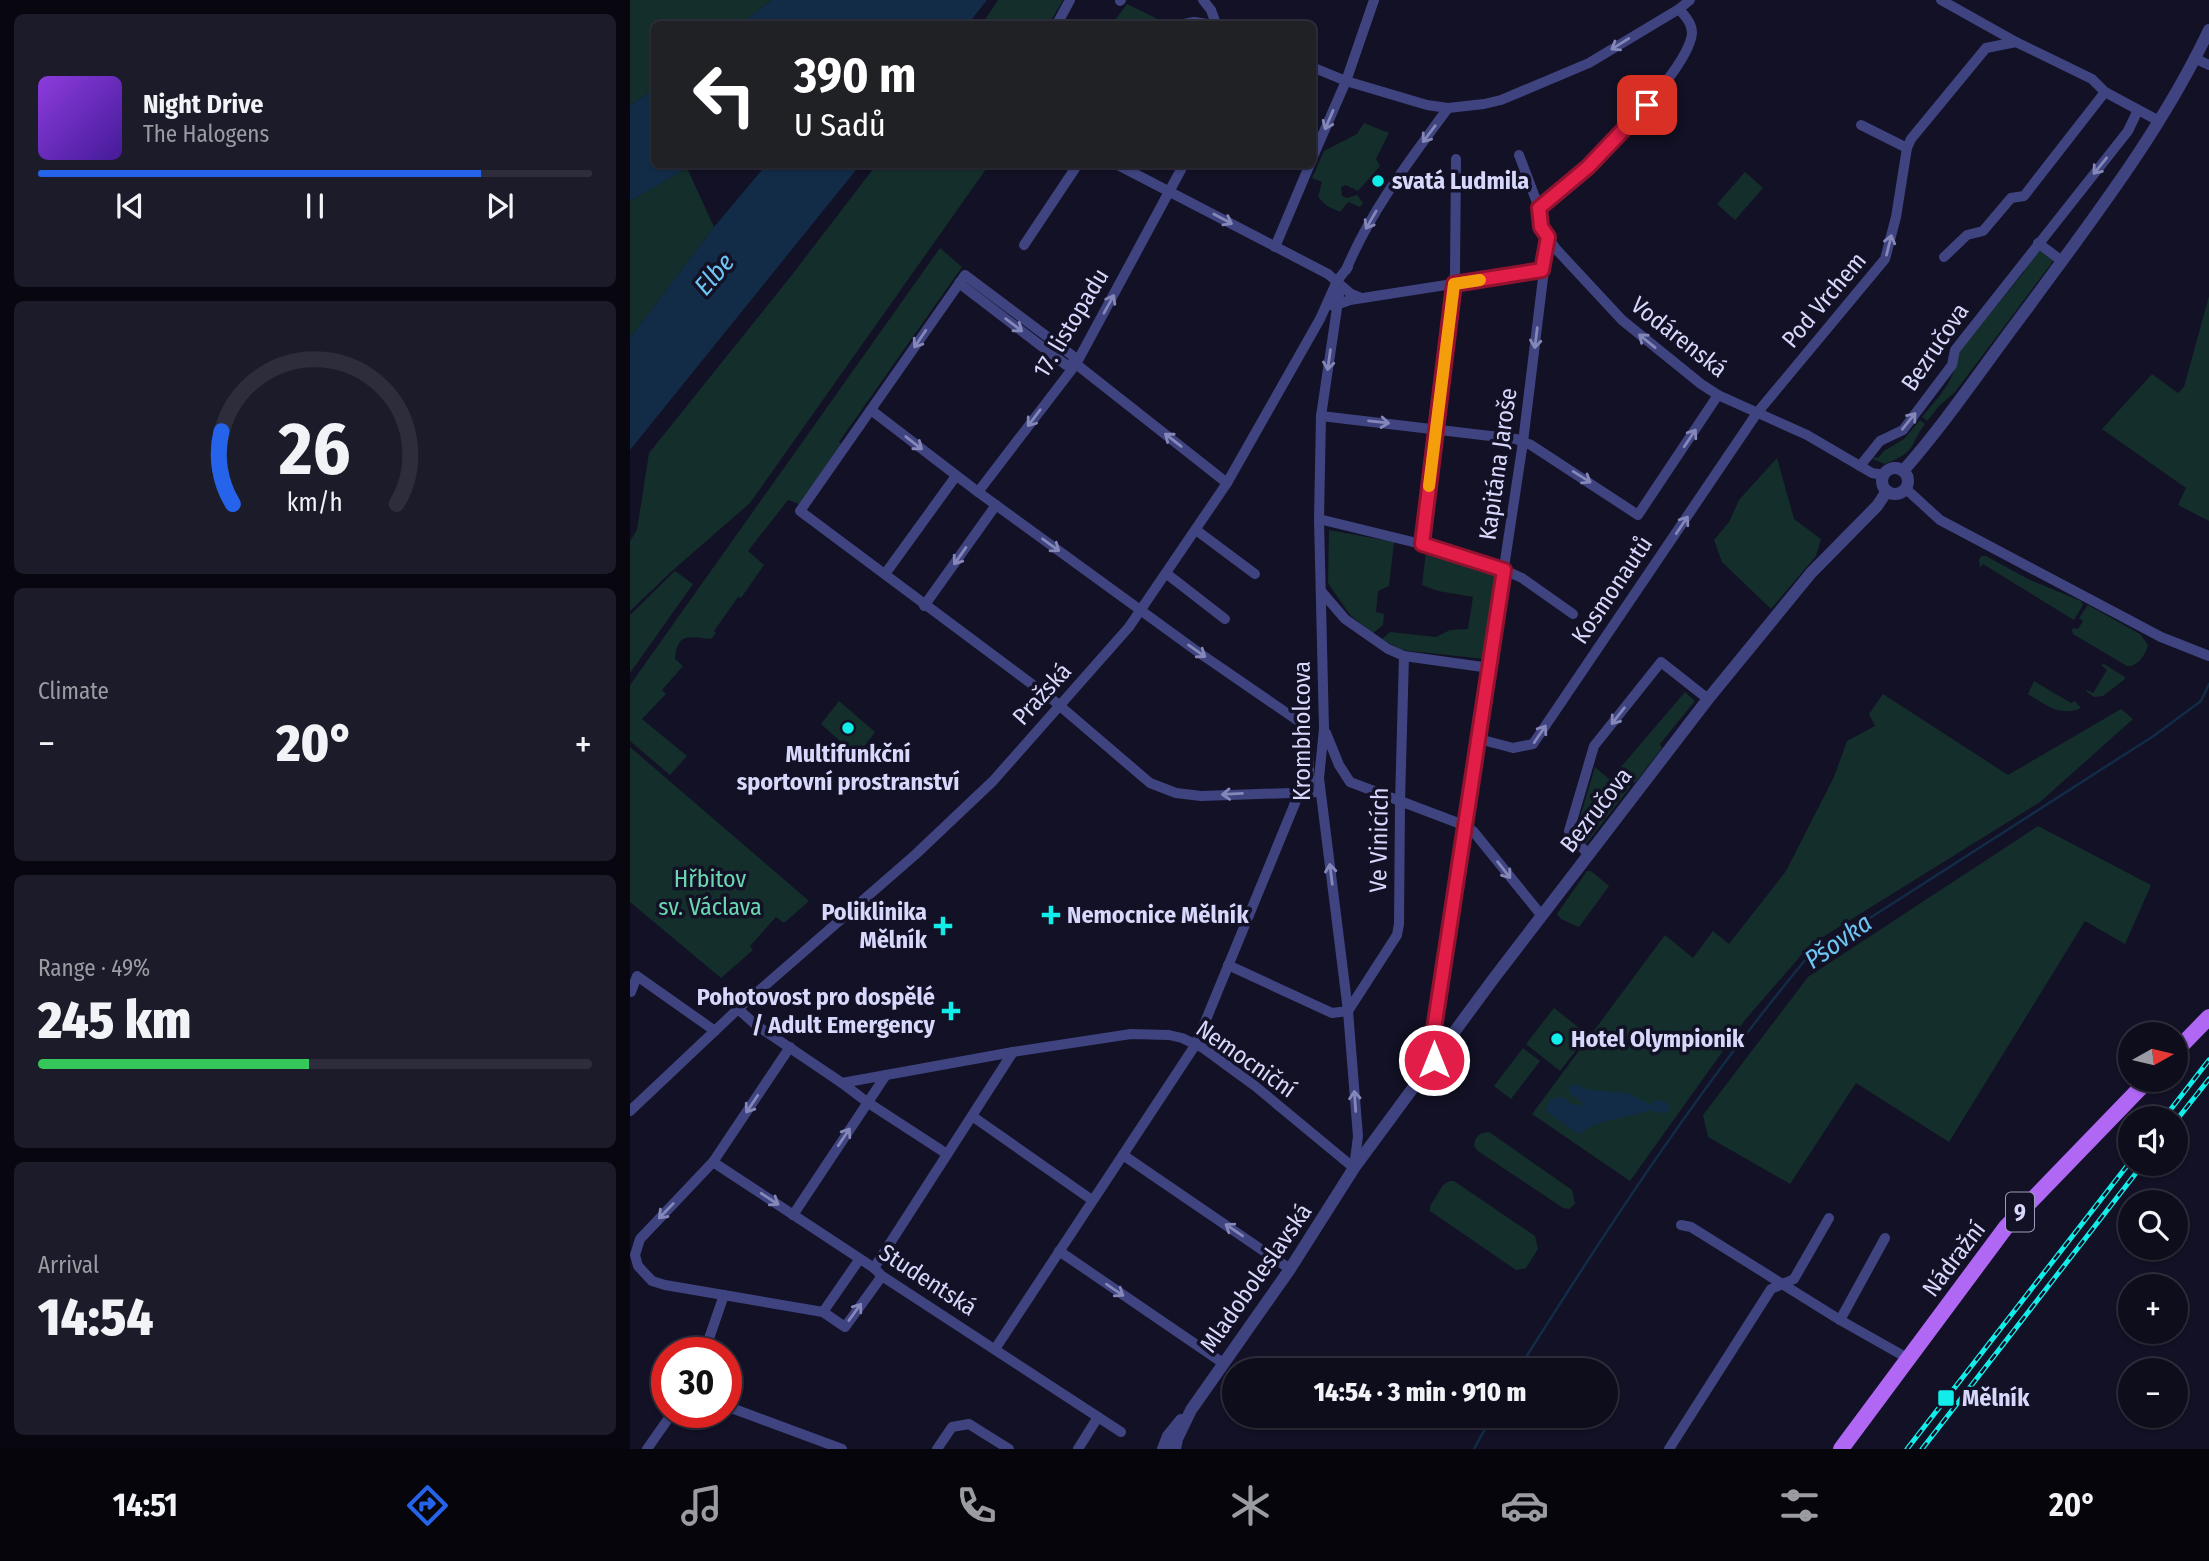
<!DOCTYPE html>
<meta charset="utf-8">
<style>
:root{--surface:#0e0d1c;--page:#1c1b29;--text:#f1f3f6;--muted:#9b9ca3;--line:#2e2d3b;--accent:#2563eb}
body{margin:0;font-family:"Fira Sans Condensed",sans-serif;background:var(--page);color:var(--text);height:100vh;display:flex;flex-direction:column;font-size:26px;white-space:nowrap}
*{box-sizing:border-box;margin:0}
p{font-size:23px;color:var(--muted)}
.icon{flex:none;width:38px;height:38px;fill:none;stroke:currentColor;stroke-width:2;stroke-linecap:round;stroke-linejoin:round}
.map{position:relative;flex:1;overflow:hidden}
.details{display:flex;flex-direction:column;gap:14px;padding:14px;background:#08070f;width:630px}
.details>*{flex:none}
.hud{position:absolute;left:21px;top:21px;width:665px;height:147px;border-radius:10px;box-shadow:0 2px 5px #0004,0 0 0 2px var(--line);background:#202124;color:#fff;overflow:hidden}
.needle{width:46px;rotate:82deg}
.tools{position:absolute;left:1488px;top:1022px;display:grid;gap:14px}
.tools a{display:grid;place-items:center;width:70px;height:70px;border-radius:50%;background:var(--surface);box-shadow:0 2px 5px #0004,0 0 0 2px var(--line);font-size:35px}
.speed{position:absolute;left:21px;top:1337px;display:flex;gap:14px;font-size:35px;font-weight:700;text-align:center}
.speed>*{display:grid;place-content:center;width:91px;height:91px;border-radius:50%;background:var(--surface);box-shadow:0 2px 5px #0004,0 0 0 2px var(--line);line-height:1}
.speed .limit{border:10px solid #d22;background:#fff;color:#111}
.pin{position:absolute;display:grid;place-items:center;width:60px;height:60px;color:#fff;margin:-30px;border-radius:14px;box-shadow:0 4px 10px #0006}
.me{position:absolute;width:77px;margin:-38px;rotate:0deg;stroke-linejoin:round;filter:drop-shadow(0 0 5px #0008)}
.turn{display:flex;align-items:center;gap:24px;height:147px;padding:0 28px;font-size:32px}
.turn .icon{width:91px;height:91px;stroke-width:2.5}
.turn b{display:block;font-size:49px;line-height:60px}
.big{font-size:52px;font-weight:800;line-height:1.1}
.details .tile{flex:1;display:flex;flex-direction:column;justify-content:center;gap:10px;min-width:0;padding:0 24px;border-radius:10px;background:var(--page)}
.details .dial{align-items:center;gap:0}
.dial svg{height:182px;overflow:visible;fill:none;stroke:var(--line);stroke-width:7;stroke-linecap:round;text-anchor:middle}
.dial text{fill:var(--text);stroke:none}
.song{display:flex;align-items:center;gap:21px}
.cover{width:84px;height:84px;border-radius:10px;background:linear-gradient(135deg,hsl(270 70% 55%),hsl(260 70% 35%))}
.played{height:7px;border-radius:4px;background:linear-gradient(90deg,var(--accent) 80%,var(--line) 80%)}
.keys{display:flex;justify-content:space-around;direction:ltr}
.heat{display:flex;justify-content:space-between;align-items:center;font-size:38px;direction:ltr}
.charge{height:10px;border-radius:5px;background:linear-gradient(90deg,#34c759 49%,var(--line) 0)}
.trip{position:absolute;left:592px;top:1358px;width:396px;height:70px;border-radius:35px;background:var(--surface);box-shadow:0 2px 5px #0004,0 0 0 2px var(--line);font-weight:800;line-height:70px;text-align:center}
.tabs{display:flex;height:112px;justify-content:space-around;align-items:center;background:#06050b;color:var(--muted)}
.tabs .icon{width:49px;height:49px}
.tabs .active{color:var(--accent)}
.tabs b{font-size:32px;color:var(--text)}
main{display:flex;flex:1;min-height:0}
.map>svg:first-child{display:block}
</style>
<main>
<section class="details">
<div class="tile">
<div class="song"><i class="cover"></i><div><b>Night Drive</b><p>The Halogens</p></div></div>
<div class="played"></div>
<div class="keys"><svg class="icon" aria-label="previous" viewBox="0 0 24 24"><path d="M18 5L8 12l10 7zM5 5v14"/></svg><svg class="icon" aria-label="pause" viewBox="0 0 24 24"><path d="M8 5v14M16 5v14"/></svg><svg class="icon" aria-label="next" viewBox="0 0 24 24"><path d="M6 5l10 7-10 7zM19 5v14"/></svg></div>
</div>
<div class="tile dial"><svg viewBox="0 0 100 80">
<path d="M14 69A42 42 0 1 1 86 69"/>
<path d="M14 69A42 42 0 0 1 9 37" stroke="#2563eb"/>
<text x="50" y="56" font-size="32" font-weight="700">26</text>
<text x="50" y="72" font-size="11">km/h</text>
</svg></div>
<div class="tile"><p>Climate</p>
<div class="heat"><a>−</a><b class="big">20°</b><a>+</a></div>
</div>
<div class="tile"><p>Range · 49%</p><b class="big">245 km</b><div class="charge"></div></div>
<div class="tile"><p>Arrival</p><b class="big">14:54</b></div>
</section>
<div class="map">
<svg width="1579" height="1449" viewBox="0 0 1579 1449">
<rect width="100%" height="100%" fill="#121125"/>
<g fill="#142f2b">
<polygon points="0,0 142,0 110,24 24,24 24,89 0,106"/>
<polygon points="368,0 433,0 419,24 352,24"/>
<polygon points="497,4 536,23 482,24"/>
<polygon points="734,123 759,133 746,159 750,166 728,191 716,185 711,187 712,196 717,198 727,195 733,203 730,207 718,202 710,212 697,206 688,197 692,182 682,178 694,151 727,134"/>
<polygon points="247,164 359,165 120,503 43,570 0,611 0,541 7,530 19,453 161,276"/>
<polygon points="57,168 84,227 0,338 0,201"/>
<polygon points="1115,172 1133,188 1105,220 1087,204"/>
<path d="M 310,248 L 332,267 L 209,442 L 211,444 L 169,504 L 158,500 L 118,551 L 134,565 L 111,598 L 108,597 L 84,631 L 86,633 L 81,639 C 59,637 47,632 45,659 L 53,666 L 32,690 L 36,694 L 12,719 L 57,756 L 40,775 L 0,741 L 0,685 Z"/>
<path d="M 1412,248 L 1424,260 L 1325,392 L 1309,406 L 1297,421 L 1292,417 C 1311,394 1324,382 1329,351 L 1394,272 L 1393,269 Z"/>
<polygon points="1579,296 1579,521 1548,505 1556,488 1472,429 1522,374 1548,393 1554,387"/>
<path d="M 1290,420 L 1295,424 C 1277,448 1289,450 1255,464 L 1242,459 L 1244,457 L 1248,458 L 1254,451 L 1274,439 Z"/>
<polygon points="1147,458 1164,519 1191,539 1186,556 1141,609 1092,562 1084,540 1099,522 1109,500"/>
<polygon points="699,530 764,542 759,586 748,591 746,612 754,614 753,625 743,633 720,615 698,583"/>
<polygon points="796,552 867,575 855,659 780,651 769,649 752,639 760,632 806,637 820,630 838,629 843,597 808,591 792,585"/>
<polygon points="1352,556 1356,556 1398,579 1451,601 1453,605 1444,620 1442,619 1353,564 1350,568 1349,559"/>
<polygon points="45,571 63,584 0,673 0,615"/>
<path d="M 1458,605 L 1510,634 L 1518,645 C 1515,655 1508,667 1497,666 L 1443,634 L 1442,630 L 1443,628 L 1448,629 L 1453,621 L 1449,618 Z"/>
<polygon points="1474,664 1495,677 1495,679 1473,696 1464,697 1456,691 1457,690 1463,693 1477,670 1471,665"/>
<path d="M 1404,681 L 1441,703 L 1445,701 L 1451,708 C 1430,717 1416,705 1398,694 Z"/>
<polygon points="1055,692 1065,701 1030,744 1032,748 1005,783 992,776 991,767"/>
<polygon points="1253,694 1378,775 1491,709 1503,719 1410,802 1180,945 1115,1020 1000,1181 902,1114 1035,935 1063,958 1083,931 1099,944 1156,871 1204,777 1217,741 1245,726 1239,714"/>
<polygon points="209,701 245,732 227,756 191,724"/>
<polygon points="0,747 179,901 154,923 146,917 120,946 123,950 91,978 0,902"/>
<polygon points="965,767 980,780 985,774 1001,786 956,844 945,834"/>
<polygon points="1408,826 1521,885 1495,944 1455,921 1319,1142 1226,1083 1160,1184 1078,1137 1073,1115 1178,977"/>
<polygon points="957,871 961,871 979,886 949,927 931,919 927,914"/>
<polygon points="924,1008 958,1035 930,1071 896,1044"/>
<polygon points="893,1048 910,1061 881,1099 864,1086"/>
<path d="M 859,1132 L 942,1190 L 945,1204 L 939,1209 L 933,1208 L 848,1151 L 844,1146 C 845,1136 849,1133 859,1132 Z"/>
<polygon points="819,1181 824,1181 905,1236 908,1249 896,1268 886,1270 800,1211 800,1206 813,1185"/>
</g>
<g fill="#122c48">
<polygon points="142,0 357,0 338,24 110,24"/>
<polygon points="24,89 24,164 62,165 0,201 0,106"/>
<polygon points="136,165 230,165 0,450 0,338 84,227"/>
<path d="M 943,1084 L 960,1090 L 998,1093 L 1026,1107 L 1023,1102 L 1026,1100 L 1035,1102 L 1040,1107 L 1040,1111 L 1030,1113 L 1021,1110 C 999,1119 964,1118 949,1135 L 916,1111 L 920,1099 L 932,1097 L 942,1104 L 955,1105 L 940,1093 L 940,1087 Z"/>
</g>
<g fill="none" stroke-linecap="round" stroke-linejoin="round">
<g stroke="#122c48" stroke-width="2.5">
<path d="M 888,1370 C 977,1228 1069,1088 1176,959 L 1525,735 L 1571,701 L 1579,684"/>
<polyline points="844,1449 862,1416"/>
</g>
<g stroke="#3f4480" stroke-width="10">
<polyline points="573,0 581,10 586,24"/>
<polyline points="1311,0 1386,42 1462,79 1475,92 1529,121"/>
<polyline points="490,1 491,0"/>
<polyline points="427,24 440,0"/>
<polyline points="554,24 564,22 578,24"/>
<polyline points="1564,58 1579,65"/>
<polyline points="682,67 716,81 797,105 818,108 854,104 871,100 959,63 1049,9 1060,0"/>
<polyline points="1231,125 1277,148"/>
<polyline points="889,155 909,208 911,227 926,249 992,320 1071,384 1088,395 1177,435 1242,473 1254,475"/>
<polyline points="682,159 716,81 744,0"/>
<polyline points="486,164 698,274 721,294 731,298"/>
<path d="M 909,208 C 944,184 1059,73 1062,33 C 1062,23 1055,16 1049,9"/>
<polyline points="1408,243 1432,261"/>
<polyline points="394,245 448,164"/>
<polyline points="645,247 680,164"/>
<polyline points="1314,257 1337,235 1353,231 1381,198 1394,196 1475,92"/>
<path d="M 716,270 C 741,210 780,160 818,108"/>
<polyline points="329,283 436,365 446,364 597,483"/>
<polyline points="710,288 691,416 689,519 694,729 689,778 718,1011 728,1136 724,1168"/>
<polyline points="703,306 720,300 912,270"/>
<polyline points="446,364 443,356 335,275 170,511 423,700 520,783 546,793 571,796 690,792"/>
<polyline points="241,410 348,492 568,652 677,727 680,792"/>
<polyline points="691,416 886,439 901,445 1008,515 1088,395"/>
<polyline points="1230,466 1250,441 1273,430 1322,365 1325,350 1498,131 1508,110"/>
<polyline points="1275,488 1310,520 1531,637 1579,656"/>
<polyline points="348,492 446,364 554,164"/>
<polyline points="689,519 791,544 874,570 892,578 943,614"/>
<polyline points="566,530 625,574"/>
<polyline points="791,544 825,273 826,159"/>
<polyline points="255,574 326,476"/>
<polyline points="537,574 595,619"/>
<polyline points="691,591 715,619 758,649 774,656 860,668"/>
<polyline points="294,606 366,505"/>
<polyline points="696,733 709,765 720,782 836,826 843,831 912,916"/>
<polyline points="849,739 883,748 903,744 1127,413 1255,259 1266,217 1277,148 1281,139 1356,48 1386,42"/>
<polyline points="958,853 941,838 939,831 964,746 1031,662 1078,699"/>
<polyline points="598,965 702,1013 718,1011 767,935 769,924 770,802 774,656"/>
<polyline points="1,992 7,976 85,1031"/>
<polyline points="108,1009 126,1025 212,1083 383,1052 501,1034 539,1035 552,1038 573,1048 625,1086 724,1168"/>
<polyline points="160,1047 83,1162 10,1239 5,1255 8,1266 22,1281 35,1285 193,1312 215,1327 252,1276"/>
<polyline points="805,1060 804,1029 893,442 918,237"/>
<polyline points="212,1083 237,1102 317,1154"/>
<polyline points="0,1111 108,1009 286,854 363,781 499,627 597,483 690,319 707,281 718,267"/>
<polyline points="342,1116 462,1200"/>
<polyline points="493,1155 660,1269"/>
<polyline points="83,1162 244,1268 252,1276 491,1432"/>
<polyline points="163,1215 256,1075"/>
<polyline points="1051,1225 1061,1227 1210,1320 1279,1359"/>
<polyline points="429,1251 593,1363"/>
<polyline points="244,1268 383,1052"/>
<polyline points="193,1312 229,1260"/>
<polyline points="1210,1320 1255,1238"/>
<polyline points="365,1349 566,1044 670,791"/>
<polyline points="74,1353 94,1295"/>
<polyline points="96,1406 212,1449"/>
<polyline points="17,1449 43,1412"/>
<polyline points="307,1449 322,1427 339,1424 379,1449"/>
<polyline points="448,1449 468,1417"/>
<polyline points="1039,1449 1141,1289 1164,1279 1199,1218"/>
</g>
<g stroke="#3f4480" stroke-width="12">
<circle cx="1265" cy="481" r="13"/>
<path d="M 1273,471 C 1318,420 1357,361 1399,306 C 1464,217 1531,131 1579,30"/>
<polyline points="533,1449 538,1436 551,1420"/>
<polyline points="545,1449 547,1439 561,1410 660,1269 724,1168 864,978 1078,699 1181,573 1247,506 1257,491"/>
</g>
<g stroke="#af67f4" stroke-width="16">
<polyline points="1545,1052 1579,1017"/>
<polyline points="1211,1449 1376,1227 1518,1080"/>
</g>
<defs>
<g id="rail">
<polyline points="1534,1118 1579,1060"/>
<polyline points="1545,1122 1579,1079"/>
<polyline points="1277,1449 1500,1162"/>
<polyline points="1292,1449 1513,1164"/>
</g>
</defs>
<use href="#rail" stroke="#12edea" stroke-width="5"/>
<use href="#rail" stroke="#121125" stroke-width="2.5" stroke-dasharray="8" stroke-linecap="butt"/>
</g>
<defs><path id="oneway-shaft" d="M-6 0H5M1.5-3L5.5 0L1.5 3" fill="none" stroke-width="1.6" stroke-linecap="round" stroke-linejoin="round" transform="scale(1.75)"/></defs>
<g stroke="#8487b8">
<use href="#oneway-shaft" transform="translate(990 44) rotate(148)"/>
<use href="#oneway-shaft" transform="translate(699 120) rotate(113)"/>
<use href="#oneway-shaft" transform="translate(799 134) rotate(127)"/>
<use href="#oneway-shaft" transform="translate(1470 166) rotate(129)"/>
<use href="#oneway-shaft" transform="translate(593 219) rotate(28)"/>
<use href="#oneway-shaft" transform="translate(741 220) rotate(120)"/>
<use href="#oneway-shaft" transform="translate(1259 245) rotate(-76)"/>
<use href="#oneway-shaft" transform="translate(479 304) rotate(-61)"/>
<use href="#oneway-shaft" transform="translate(384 325) rotate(37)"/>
<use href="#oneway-shaft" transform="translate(906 338) rotate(97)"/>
<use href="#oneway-shaft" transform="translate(290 339) rotate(124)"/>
<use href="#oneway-shaft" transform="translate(1017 341) rotate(-141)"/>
<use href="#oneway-shaft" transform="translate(699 360) rotate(98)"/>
<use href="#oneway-shaft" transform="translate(404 418) rotate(127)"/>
<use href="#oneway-shaft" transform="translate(1279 421) rotate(-51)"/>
<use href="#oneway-shaft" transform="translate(749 422) rotate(6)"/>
<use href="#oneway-shaft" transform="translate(1060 438) rotate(-56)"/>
<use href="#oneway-shaft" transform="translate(543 440) rotate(-142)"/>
<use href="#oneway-shaft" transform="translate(284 443) rotate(38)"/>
<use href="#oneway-shaft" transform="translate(952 477) rotate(32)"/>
<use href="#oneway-shaft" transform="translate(1052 525) rotate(-56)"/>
<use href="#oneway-shaft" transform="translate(421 545) rotate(36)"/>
<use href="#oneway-shaft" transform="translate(330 556) rotate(125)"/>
<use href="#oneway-shaft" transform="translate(567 651) rotate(35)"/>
<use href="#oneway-shaft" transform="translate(988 716) rotate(128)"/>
<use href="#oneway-shaft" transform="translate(910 734) rotate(-56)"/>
<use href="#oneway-shaft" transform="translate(602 794) rotate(177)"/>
<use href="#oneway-shaft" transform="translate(874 870) rotate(52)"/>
<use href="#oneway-shaft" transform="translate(701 874) rotate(-97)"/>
<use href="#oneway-shaft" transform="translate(725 1101) rotate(-94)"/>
<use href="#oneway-shaft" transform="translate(122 1104) rotate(124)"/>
<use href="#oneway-shaft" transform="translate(214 1137) rotate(-56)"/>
<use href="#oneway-shaft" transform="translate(140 1199) rotate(33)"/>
<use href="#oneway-shaft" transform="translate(36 1211) rotate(134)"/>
<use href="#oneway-shaft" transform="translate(604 1230) rotate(-146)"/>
<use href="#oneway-shaft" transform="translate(485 1290) rotate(34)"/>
<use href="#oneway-shaft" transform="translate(225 1312) rotate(-54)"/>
</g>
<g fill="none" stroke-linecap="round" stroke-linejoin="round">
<defs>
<polyline id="route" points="804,1060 804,1029 874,570 792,544 824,284 912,270 918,237 911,227 909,208 958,167 1017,105"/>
</defs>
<use href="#route" stroke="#92132f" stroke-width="18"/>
<use href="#route" stroke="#e11d48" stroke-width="12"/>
<polyline stroke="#f59e0b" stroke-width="12" points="799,486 824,284 850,280"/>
</g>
<g fill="#12edea" stroke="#121125" stroke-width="2.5">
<circle cx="748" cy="181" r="7"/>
<circle cx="218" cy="728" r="7"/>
<path d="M417.5 904.5h7v7h7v7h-7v7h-7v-7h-7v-7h7z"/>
<path d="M309.5 915.5h7v7h7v7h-7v7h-7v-7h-7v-7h7z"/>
<path d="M317.5 1000.5h7v7h7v7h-7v7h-7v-7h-7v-7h7z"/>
<circle cx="927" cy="1039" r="7"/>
<rect x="1307" y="1389" width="18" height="18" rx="3.5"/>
</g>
<g text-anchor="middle" stroke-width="7" stroke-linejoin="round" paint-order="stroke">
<rect fill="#121125" stroke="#9d9cbc" stroke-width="2" x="1376" y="1192.5" width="28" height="39" rx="5"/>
<g font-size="23" font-weight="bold" fill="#d8d8fc">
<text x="1390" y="1220">9</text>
</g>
<g font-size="24" font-weight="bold" fill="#d8d8fc" stroke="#121125" text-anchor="start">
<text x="762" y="189">svatá Ludmila</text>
<text x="218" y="762" text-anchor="middle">Multifunkční<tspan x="218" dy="28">sportovní prostranství</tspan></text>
<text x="297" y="920" text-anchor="end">Poliklinika<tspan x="297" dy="28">Mělník</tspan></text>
<text x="437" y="923">Nemocnice Mělník</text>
<text x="305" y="1005" text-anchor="end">Pohotovost pro dospělé<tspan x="305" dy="28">/ Adult Emergency</tspan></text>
<text x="941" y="1047">Hotel Olympionik</text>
<text x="1332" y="1406">Mělník</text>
</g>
<g font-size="24" fill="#d8d8fc" stroke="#121125">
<text transform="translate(1194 300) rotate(-50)" y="8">Pod Vrchem</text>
<text transform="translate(441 323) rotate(-59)" y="8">17. listopadu</text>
<text transform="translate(1049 337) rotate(38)" y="8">Vodárenská</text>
<text transform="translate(1305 347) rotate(-56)" y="8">Bezručova</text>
<text transform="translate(868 464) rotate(-82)" y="8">Kapitána Jaroše</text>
<text transform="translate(982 590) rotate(-56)" y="8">Kosmonautů</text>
<text transform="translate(412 694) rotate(-48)" y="8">Pražská</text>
<text transform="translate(672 731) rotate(-90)" y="8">Krombholcova</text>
<text transform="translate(966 810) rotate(-52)" y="8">Bezručova</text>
<text transform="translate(749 840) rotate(-89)" y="8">Ve Vinicích</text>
<text transform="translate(616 1059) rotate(35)" y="8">Nemocniční</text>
<text transform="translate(1324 1259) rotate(-53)" y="8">Nádražní</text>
<text transform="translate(626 1278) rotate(-55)" y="8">Mladoboleslavská</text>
<text transform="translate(298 1280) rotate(33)" y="8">Studentská</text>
</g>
<g font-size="24" fill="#69d7af" stroke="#121125">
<text x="80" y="887">Hřbitov<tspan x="80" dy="28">sv. Václava</tspan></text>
</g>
<g font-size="26" font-style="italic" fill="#6ec5f4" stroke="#121125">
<text transform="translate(84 274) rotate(-49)" y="9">Elbe</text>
<text transform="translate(1208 941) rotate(-35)" y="9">Pšovka</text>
</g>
</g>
</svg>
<div class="tools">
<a><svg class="needle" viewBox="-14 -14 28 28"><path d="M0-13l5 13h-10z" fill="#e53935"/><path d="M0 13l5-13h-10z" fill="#9b9ca3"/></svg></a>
<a><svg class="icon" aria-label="sound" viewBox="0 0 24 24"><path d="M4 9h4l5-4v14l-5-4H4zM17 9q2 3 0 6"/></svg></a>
<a><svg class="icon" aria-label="search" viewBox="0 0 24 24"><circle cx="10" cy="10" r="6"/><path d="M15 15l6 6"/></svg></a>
<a>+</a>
<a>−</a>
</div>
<div class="speed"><div class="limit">30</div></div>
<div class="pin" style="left:1017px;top:105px;background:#d93025"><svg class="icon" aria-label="arrive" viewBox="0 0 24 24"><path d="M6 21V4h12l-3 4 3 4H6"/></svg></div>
<svg class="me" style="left:804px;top:1060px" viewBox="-20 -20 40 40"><circle r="17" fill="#e11d48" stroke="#fff" stroke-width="3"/><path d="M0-11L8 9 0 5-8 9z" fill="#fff"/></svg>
<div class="trip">14:54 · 3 min · 910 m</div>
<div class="hud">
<div class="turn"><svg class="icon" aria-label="left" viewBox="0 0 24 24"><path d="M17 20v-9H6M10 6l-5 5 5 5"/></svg><div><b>390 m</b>U Sadů</div></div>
</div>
</div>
</main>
<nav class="tabs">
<b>14:51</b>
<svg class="icon active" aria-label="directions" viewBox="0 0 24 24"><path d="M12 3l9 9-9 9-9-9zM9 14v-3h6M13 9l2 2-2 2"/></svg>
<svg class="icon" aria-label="music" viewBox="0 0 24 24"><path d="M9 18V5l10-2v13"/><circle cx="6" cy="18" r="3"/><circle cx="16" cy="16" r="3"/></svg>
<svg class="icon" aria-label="phone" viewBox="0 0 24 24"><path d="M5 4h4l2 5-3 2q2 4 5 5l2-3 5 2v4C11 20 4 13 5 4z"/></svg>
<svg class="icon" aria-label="climate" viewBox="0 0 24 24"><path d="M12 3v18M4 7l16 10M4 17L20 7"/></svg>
<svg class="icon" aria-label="car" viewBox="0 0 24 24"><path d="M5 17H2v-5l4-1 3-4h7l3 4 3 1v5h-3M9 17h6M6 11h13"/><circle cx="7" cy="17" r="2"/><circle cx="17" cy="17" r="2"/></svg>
<svg class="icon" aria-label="filters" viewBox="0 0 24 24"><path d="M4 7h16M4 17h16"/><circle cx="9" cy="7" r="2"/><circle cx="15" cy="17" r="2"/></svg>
<b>20°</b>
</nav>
